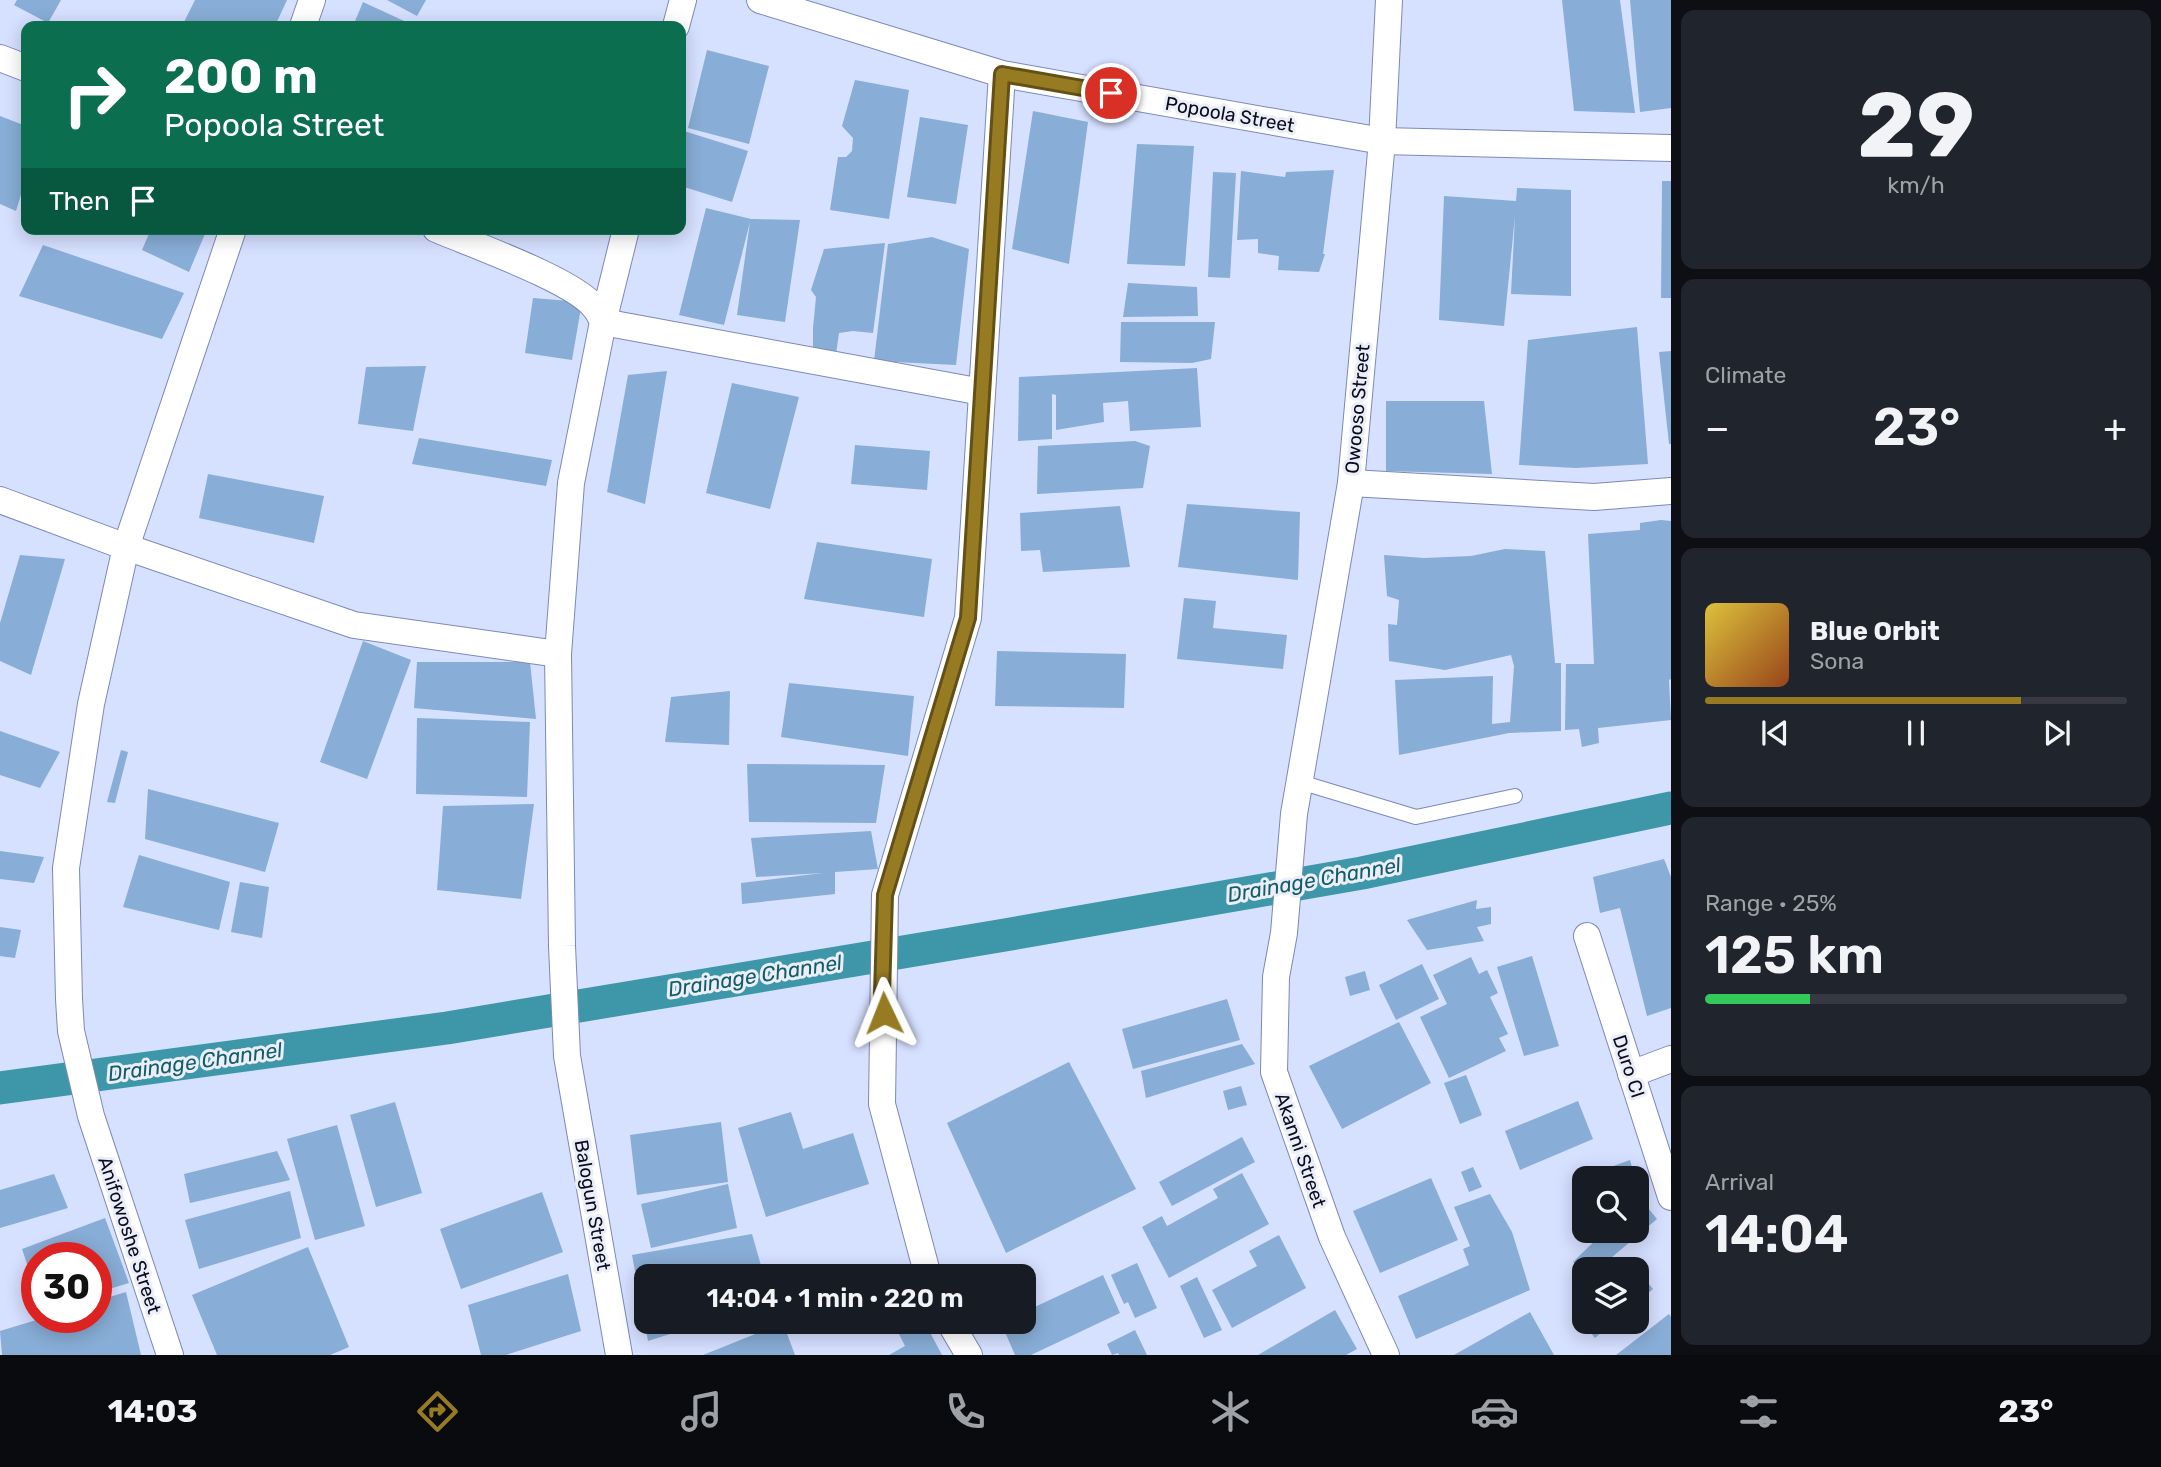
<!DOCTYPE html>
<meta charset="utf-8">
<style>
:root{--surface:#171b24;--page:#20242c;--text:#f1f3f6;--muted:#9ea1a6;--line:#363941;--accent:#967b23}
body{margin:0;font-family:Rubik,sans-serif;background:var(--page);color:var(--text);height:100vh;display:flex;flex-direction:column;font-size:26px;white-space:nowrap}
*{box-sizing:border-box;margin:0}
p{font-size:23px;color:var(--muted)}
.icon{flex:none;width:38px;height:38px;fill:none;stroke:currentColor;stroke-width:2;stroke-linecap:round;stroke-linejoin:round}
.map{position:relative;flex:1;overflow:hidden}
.side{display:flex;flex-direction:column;gap:10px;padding:10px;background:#0d0f14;width:490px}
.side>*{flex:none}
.top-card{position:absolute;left:21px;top:21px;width:665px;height:214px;border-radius:14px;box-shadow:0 4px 18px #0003;background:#0b6e4f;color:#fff;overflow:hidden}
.tools{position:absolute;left:1572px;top:1166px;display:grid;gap:14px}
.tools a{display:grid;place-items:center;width:77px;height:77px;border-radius:14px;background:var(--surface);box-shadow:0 4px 18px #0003;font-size:35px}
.speed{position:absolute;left:21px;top:1242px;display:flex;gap:14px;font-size:35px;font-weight:700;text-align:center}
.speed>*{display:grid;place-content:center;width:91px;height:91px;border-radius:50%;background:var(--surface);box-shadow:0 4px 18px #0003;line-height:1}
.speed .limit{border:10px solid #d22;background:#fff;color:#111}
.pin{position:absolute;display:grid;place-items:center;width:60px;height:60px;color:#fff;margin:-30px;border:4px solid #fff;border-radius:50%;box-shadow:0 2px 7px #0007}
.me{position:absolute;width:77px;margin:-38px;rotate:358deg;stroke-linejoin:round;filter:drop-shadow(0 0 5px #0008)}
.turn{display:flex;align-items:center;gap:24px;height:147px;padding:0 28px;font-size:32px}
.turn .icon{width:91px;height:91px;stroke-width:2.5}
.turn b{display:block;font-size:49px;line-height:60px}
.then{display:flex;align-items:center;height:66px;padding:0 28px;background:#0003;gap:14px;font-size:26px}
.big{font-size:52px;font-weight:600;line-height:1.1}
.side .widget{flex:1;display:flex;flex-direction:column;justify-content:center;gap:10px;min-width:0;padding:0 24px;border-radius:14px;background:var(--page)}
.side .dial{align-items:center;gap:0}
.dial b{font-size:91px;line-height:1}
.song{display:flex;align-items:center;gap:21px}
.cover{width:84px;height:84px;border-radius:10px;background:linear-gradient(135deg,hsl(50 70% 55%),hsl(20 70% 35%))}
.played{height:7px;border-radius:4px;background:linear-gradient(90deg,var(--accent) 75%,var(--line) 75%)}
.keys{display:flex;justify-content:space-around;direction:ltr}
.heat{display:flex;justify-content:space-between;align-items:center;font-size:38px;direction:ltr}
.charge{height:10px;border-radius:5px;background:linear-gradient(90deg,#34c759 25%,var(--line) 0)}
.trip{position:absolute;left:634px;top:1264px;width:402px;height:70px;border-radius:14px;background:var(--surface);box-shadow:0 4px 18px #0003;font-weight:600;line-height:70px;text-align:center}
.tab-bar{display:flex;height:112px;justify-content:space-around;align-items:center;background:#090b0e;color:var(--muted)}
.tab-bar .icon{width:49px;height:49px}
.tab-bar .active{color:var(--accent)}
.tab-bar b{font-size:32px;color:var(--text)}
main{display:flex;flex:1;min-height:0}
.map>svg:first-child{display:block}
</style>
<main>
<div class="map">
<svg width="1671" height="1355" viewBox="0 0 1671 1355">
<rect width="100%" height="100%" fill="#d6e0ff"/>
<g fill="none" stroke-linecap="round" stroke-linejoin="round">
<polyline stroke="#3d97a8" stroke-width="33" points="0,1088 447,1028 993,937 1362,873 1671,808"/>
</g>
<g fill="#88add6">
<polygon points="17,0 61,0 48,23 14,5"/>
<polygon points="195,0 287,0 275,26 182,26"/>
<polygon points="387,0 426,0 417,16"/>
<polygon points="1562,0 1620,0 1635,113 1574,111"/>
<polygon points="1630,0 1671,0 1671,108 1640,112"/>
<polygon points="363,2 415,26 353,26"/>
<polygon points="707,50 769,66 749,144 688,128"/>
<polygon points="855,80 909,90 889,219 830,210 838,157 846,157 852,151 853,138 842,126"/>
<polygon points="1033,111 1088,122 1069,264 1012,249"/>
<polygon points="0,116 26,126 26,178 16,211 0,204"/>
<polygon points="920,117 968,125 956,204 907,197"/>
<polygon points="684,131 748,151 732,202 681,186 681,142"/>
<polygon points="1137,144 1194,146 1185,266 1127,264"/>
<polygon points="1334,170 1323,254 1325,254 1319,272 1278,270 1279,256 1258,253 1258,239 1237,240 1241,171 1285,177 1286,172"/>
<polygon points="1213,172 1236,173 1230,278 1208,277"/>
<polygon points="1662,181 1671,181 1671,298 1661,298"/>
<polygon points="1517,188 1571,190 1571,296 1511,294 1515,216 1504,326 1439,320 1444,196 1516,201"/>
<polygon points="706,208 751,219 800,220 785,322 737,315 750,222 724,325 679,315"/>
<polygon points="151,229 207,229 189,272 142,250"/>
<polygon points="932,237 969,249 956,365 874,361 888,244"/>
<polygon points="885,243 873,333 853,331 839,333 836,354 813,350 813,328 816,297 811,290 824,249"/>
<polygon points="43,245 184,293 162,339 19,296"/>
<polygon points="1128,283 1197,287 1198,316 1123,317"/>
<polygon points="533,298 582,302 572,360 525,353"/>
<polygon points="1121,322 1215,322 1211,359 1192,363 1120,362"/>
<polygon points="1637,327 1648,464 1576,468 1519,465 1528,340"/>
<polygon points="1671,351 1671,444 1669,444 1659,352"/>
<polygon points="426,366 413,431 358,424 366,367"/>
<polygon points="1197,368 1201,427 1130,431 1128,401 1103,403 1104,422 1056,430 1056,395 1052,394 1052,439 1018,441 1019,377"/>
<polygon points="667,371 645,504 607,492 628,375"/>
<polygon points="732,383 799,397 770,509 706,493"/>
<polygon points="1386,401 1484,401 1492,474 1386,471"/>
<polygon points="419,438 552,460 546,486 412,464"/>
<polygon points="1135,441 1150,446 1143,488 1037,494 1038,446"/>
<polygon points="855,445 930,451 927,490 851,484"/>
<polygon points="208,474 324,496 314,543 199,518"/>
<polygon points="1187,504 1300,512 1298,580 1178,567"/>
<polygon points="1120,506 1130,567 1043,572 1040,550 1021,551 1020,513"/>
<polygon points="1661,520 1671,521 1671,679 1669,680 1671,720 1598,728 1599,743 1582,747 1579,729 1565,730 1566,664 1594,664 1588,534 1640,530 1640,523"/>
<polygon points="817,542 932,559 924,617 804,599"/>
<polygon points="1505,549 1545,551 1555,663 1561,663 1561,731 1509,733 1399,755 1395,680 1493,676 1492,724 1510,722 1514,666 1511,655 1445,670 1389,661 1388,624 1397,625 1399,600 1387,596 1384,555 1424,558 1471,556"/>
<polygon points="20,555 65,559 31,675 0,661 0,623"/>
<polygon points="1184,598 1216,601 1213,628 1287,635 1283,669 1177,659"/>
<polygon points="363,641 411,660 367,779 320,762"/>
<polygon points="997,651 1126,654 1124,708 995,706"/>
<polygon points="417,662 530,662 536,719 414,708"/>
<polygon points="789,683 914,696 908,756 781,737"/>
<polygon points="730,691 729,745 665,742 671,697"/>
<polygon points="417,718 530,722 527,797 416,794"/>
<polygon points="0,731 60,752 40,788 0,775"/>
<polygon points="121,750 128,752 115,803 107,802"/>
<polygon points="747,764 885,765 876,823 749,822"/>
<polygon points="148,789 279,823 265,872 145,839"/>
<polygon points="534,804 521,899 437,890 443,806"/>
<polygon points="871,831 878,869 835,872 835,894 742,904 741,883 822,873 756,877 751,838"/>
<polygon points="0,851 44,857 34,883 0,879"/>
<polygon points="139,855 230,882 219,930 123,907"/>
<polygon points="1664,859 1671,877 1671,1008 1647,1016 1620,908 1600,913 1593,877"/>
<polygon points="240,882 269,887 262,938 231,932"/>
<polygon points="1477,900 1476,909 1491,907 1491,924 1477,927 1484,941 1427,950 1407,920"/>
<polygon points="0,927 21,930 15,958 0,956"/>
<polygon points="1532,956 1559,1046 1524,1056 1497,967"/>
<polygon points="1471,957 1479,974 1487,970 1498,993 1490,997 1508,1034 1499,1038 1506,1051 1449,1078 1420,1017 1447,1004 1433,975"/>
<polygon points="1422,964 1439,999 1396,1020 1379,985"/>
<polygon points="1365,971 1370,990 1350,996 1345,977"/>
<polygon points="1227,999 1240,1040 1133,1069 1122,1029"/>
<polygon points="1399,1022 1431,1083 1342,1129 1309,1066"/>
<polygon points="1242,1044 1255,1064 1146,1098 1141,1071"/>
<polygon points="1069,1062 1136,1189 1006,1253 947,1123"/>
<polygon points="1466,1075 1482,1115 1460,1124 1444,1083"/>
<polygon points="1241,1086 1247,1105 1228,1110 1223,1091"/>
<polygon points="1578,1101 1593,1139 1520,1170 1505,1131"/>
<polygon points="395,1102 422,1193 376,1207 350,1115"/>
<polygon points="791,1112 803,1149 853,1133 869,1184 766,1217 738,1128"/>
<polygon points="721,1122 728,1182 637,1195 630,1135"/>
<polygon points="337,1125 365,1226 315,1240 287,1139"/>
<polygon points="1242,1137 1255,1162 1172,1206 1159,1182"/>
<polygon points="277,1151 290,1180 190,1203 184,1174"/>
<polygon points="1630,1160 1635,1178 1584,1178 1583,1212 1572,1181"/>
<polygon points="1473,1167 1482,1187 1469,1192 1461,1172"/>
<polygon points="1242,1173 1269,1224 1169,1278 1142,1227 1162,1216 1167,1226 1218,1198 1213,1189"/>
<polygon points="54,1174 68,1208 0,1228 0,1190"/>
<polygon points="1431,1178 1458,1240 1380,1273 1353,1211"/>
<polygon points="1636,1182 1644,1203 1657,1219 1598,1269 1584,1269 1584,1274 1573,1262 1606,1230 1636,1230"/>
<polygon points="728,1184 737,1228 651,1248 641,1204"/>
<polygon points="290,1191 301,1238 199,1269 185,1220"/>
<polygon points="542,1192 563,1252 461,1289 440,1229"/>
<polygon points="1490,1194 1512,1232 1530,1290 1416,1339 1398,1296 1469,1265 1463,1249 1470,1246 1454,1207"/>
<polygon points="105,1218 129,1283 96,1293 96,1258 37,1258 36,1291 22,1249"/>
<polygon points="752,1234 764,1276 646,1276 646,1321 708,1322 648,1341 632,1255"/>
<polygon points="1279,1235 1306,1288 1232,1328 1212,1290 1257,1266 1249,1251"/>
<polygon points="308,1247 349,1347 330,1355 217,1355 192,1295"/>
<polygon points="1631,1262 1653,1289 1636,1303 1636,1269 1623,1269"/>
<polygon points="1137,1263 1157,1308 1135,1318 1128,1302 1124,1304 1111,1275"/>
<polygon points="568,1274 581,1331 506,1355 481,1355 468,1305"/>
<polygon points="1103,1275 1120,1313 1031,1355 1015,1355 1001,1323 1005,1321 1024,1321 1024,1312"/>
<polygon points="1197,1277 1222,1330 1204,1338 1180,1286"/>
<polygon points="126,1292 141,1355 2,1355 0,1331 43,1318 96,1318 96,1301"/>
<polygon points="1584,1302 1584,1321 1614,1321 1595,1338 1573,1311"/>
<polygon points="1335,1310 1357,1349 1346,1355 1258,1355"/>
<polygon points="1530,1312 1554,1355 1454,1355"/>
<polygon points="1669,1314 1671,1317 1671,1355 1616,1355"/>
<polygon points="914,1321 924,1321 942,1355 889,1355 905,1346 897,1330"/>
<polygon points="783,1323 795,1355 703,1355"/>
<polygon points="1135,1330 1147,1355 1119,1355 1118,1353 1112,1355 1107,1344"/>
</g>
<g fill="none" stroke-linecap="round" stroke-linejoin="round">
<defs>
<polyline id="service" points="1300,782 1416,817 1515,796"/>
<g id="minor">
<polyline points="760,0 1002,74 1382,141 1671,148"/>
<polyline points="303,26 312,0"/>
<polyline points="676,26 683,0"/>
<polyline points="0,58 26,68"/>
<path d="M 436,229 C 471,244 576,281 595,308 C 599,312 601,318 603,322 L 982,392"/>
<polyline points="1351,483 1594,497 1671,491"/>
<polyline points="0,500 126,547 354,625 558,654"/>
<polyline points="1587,936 1671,1197"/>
<polyline points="1631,1074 1671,1059"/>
<polyline points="928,1276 882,1104 885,895 968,618 1002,74"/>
<polyline points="949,1321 969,1355"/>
<polyline points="170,1355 91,1116 71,1031 69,999 66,868 91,704 126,547 233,229"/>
<polyline points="619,1355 567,1056 562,946 558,654 571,483 603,322 626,229"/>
<polyline points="1386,1355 1332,1237 1274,1072 1276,977 1284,933 1294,814 1351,483 1382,141 1389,0"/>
</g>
</defs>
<use href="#service" stroke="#7b89b8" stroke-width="16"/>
<use href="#minor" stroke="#7b89b8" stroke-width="28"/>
<use href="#service" stroke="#fff" stroke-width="14"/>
<use href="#minor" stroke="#fff" stroke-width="26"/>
</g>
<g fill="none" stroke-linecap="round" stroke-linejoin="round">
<defs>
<polyline id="route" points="884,1013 882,994 885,895 968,618 1002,74 1111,93"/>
</defs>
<use href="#route" stroke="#625017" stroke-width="18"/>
<use href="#route" stroke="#967b23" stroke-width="12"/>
</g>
<g text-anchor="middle" stroke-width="6" stroke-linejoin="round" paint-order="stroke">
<g font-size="19" fill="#080c1d" stroke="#ebeef8">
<text transform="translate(1230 114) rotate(10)" y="7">Popoola Street</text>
<text transform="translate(1357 409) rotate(-85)" y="7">Owooso Street</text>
<text transform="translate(1629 1066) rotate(72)" y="7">Duro Cl</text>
<text transform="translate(1301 1150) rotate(71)" y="7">Akanni Street</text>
<text transform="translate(593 1205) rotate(80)" y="7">Balogun Street</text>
<text transform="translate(130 1235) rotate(72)" y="7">Anifowoshe Street</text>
</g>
<g font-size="21" font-style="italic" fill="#125d69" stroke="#ebeef8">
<text transform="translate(1314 880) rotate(-10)" y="7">Drainage Channel</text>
<text transform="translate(755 976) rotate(-9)" y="7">Drainage Channel</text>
<text transform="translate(195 1062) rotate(-8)" y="7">Drainage Channel</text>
</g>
</g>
</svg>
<div class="tools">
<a><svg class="icon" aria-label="search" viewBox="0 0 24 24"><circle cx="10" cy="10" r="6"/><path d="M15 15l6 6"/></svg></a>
<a><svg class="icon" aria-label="layers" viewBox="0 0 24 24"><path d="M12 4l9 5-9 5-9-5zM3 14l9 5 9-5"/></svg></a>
</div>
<div class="speed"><div class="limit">30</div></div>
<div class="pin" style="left:1111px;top:93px;background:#d93025"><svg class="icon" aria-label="arrive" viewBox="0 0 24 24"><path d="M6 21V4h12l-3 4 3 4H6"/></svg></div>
<svg class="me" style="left:884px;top:1013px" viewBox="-20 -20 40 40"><path d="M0-17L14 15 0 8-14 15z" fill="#967b23" stroke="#fff" stroke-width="4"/></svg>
<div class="trip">14:04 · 1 min · 220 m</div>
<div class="top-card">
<div class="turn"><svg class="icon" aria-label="right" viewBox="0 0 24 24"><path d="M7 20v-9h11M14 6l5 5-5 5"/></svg><div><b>200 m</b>Popoola Street</div></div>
<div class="then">Then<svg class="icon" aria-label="arrive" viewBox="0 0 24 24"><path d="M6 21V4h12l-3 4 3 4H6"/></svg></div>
</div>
</div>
<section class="side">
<div class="widget dial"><b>29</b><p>km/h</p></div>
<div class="widget"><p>Climate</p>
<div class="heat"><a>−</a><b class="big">23°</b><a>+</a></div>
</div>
<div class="widget">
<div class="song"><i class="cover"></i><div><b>Blue Orbit</b><p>Sona</p></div></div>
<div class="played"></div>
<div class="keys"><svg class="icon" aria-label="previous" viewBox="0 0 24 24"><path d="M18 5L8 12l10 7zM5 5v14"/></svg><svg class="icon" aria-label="pause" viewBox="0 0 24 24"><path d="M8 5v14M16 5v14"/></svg><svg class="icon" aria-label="next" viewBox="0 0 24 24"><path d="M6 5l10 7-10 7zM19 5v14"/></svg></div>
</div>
<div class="widget"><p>Range · 25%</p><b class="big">125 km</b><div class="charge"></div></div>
<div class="widget"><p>Arrival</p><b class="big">14:04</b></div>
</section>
</main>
<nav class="tab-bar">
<b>14:03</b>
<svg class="icon active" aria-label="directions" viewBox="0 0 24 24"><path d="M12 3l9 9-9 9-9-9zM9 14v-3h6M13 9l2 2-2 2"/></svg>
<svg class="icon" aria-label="music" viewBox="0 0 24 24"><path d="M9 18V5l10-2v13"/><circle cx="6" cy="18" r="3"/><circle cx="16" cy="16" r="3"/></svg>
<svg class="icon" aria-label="phone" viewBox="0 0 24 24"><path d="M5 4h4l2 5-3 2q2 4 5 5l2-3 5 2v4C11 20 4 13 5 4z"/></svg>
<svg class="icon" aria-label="climate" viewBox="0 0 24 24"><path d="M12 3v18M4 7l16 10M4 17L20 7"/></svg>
<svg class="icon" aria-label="car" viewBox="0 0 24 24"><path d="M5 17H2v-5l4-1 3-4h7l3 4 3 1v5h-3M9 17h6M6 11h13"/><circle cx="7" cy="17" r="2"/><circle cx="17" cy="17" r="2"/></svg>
<svg class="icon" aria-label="filters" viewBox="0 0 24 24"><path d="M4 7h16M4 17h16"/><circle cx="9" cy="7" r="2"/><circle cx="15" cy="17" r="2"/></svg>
<b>23°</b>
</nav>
